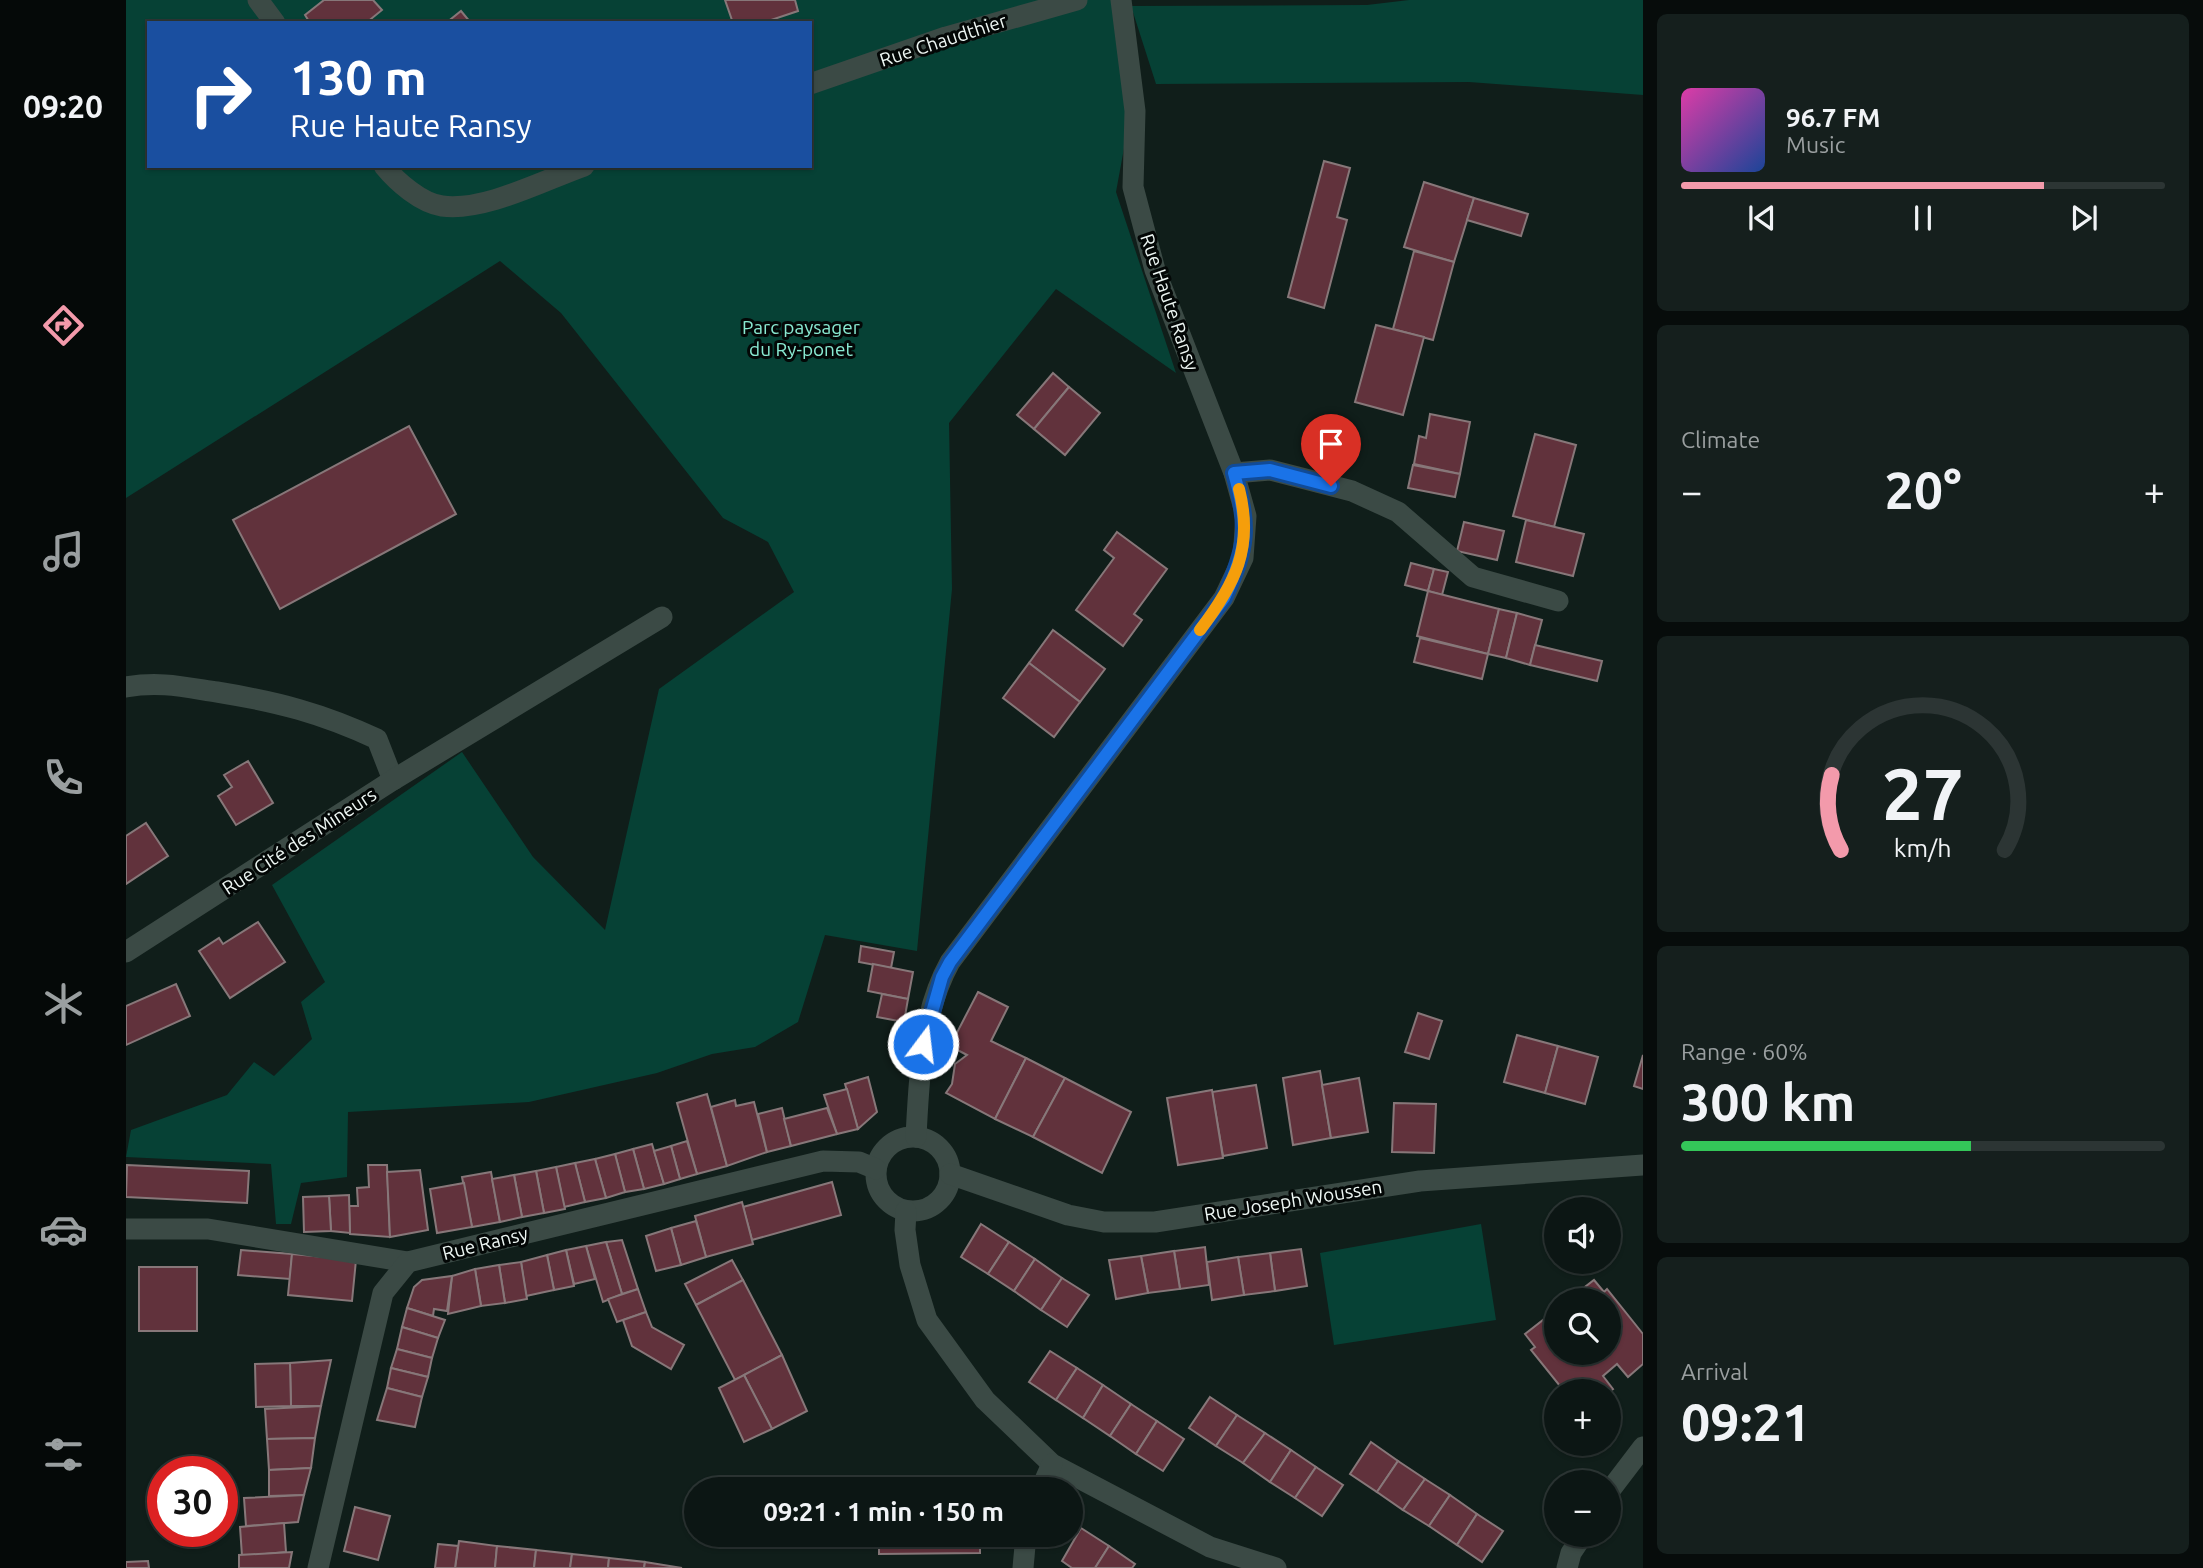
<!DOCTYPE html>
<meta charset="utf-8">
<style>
:root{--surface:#0c1614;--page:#151f1d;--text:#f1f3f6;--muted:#9a9fa0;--line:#2c3534;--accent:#f39aab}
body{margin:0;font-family:Ubuntu,sans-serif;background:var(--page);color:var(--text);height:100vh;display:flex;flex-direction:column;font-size:26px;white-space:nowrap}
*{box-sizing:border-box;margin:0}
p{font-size:23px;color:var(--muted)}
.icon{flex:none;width:38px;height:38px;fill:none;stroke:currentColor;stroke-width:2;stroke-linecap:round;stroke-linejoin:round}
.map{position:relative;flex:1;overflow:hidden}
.sheet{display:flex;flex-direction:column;gap:14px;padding:14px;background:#070c0b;width:560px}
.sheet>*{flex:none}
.banner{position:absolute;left:21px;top:21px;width:665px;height:147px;border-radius:0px;box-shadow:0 2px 5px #0004,0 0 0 2px var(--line);background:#1a4fa0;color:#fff;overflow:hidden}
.fabs{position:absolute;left:1418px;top:1197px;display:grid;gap:14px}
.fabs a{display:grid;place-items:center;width:77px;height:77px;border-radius:50%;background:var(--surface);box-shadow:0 2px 5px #0004,0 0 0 2px var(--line);font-size:35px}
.speed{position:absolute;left:21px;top:1456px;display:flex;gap:14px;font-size:35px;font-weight:700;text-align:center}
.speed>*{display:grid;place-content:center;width:91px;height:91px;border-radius:50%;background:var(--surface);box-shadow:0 2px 5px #0004,0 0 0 2px var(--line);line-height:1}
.speed .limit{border:10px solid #d22;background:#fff;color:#111}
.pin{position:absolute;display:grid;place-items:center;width:60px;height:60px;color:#fff;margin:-72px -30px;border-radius:50% 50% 50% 0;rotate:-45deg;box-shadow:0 0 7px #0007}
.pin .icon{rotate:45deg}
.me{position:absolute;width:77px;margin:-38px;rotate:15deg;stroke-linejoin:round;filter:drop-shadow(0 0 5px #0008)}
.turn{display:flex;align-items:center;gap:24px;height:147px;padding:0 28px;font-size:32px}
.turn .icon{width:91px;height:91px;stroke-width:2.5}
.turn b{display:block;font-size:49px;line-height:60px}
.big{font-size:52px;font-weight:600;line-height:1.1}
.sheet .tile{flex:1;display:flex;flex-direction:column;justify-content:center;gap:10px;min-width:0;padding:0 24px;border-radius:10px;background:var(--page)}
.sheet .dial{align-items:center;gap:0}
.dial svg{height:182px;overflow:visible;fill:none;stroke:var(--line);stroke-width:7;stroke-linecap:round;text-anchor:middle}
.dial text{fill:var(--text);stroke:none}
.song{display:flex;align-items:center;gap:21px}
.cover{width:84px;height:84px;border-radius:10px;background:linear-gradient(135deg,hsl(320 70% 55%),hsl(220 70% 35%))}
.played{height:7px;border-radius:4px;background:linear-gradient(90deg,var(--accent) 75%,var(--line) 75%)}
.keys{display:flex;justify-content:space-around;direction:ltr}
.heat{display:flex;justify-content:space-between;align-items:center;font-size:38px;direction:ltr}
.charge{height:10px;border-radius:5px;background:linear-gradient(90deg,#34c759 60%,var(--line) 0)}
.trip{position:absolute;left:558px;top:1477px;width:399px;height:70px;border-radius:35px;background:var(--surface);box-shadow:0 2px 5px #0004,0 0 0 2px var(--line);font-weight:600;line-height:70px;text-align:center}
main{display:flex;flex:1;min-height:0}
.dock{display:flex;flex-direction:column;width:126px;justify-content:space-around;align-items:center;background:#050908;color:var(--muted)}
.dock .icon{width:49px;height:49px}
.dock .on{color:var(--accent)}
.dock b{font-size:32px;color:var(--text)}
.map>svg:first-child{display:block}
</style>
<main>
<nav class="dock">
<b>09:20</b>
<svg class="icon on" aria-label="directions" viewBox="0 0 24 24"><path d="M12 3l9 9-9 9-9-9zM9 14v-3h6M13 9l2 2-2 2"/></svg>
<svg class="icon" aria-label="music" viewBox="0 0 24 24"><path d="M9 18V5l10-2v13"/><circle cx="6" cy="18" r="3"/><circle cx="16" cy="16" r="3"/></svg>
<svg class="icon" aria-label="phone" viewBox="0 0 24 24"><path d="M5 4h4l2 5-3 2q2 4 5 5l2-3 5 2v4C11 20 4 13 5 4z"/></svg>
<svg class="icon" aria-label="climate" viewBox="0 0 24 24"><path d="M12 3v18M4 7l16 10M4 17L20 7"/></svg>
<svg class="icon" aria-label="car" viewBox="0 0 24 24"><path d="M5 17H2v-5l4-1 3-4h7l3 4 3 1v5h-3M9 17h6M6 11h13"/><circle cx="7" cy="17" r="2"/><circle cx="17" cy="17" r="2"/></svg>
<svg class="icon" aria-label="filters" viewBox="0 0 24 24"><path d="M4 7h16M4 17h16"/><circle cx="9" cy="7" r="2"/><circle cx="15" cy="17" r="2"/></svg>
</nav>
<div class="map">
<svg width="1517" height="1568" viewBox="0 0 1517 1568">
<rect width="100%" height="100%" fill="#101e1a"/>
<g fill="#064135" fill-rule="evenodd">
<path d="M 0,0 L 994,0 L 1005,110 L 990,192 L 1050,373 L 930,289 L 823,423 L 826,589 L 791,951 L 699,935 L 672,1022 L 629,1047 L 586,1054 L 531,1073 L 403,1102 L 222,1112 L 221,1177 L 175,1183 L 165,1224 L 150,1224 L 145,1164 L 0,1157 L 5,1130 L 101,1095 L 128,1062 L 148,1076 L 186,1039 L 175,1002 L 199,982 L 146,885 L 336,752 L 407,857 L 479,930 L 533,689 L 668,592 L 642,542 L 597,518 L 435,313 L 374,261 L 0,498 ZM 23,23 L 684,23 L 684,166 L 23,166 Z"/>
<polygon points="1283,0 1517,0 1517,95 1343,82 1030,84 1005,6 1241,5"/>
<polygon points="1355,1224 1370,1320 1208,1345 1194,1253"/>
</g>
<g fill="#61323c" stroke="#877779" stroke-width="2">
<polygon points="198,0 247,0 256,10 240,23 184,23 179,15"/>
<polygon points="599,0 669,0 672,11 636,23 607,23"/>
<polygon points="335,11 345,23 320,23"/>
<polygon points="1198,161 1224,168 1211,217 1221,220 1198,308 1162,297"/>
<polygon points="1298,182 1348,198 1328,262 1278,247"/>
<polygon points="1348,198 1402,214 1395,236 1341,220"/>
<polygon points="1288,251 1328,262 1307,340 1267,329"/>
<polygon points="1250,325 1298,337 1277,415 1229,402"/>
<polygon points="927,373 943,387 908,429 891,415"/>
<polygon points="943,387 974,413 939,455 908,429"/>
<polygon points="1304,414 1344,422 1334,474 1288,464 1293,436 1300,438"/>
<polygon points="283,426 330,514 154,609 107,520"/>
<polygon points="1409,434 1450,445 1428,527 1387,516"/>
<polygon points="1287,465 1334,474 1329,497 1282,488"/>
<polygon points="1400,520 1458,534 1447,576 1390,562"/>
<polygon points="1338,522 1378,531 1371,560 1331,551"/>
<polygon points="991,532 1041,569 1008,614 1016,620 997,646 950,610 988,558 978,550"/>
<polygon points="1285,563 1308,569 1302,591 1279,585"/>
<polygon points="1308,569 1322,572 1316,595 1302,591"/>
<polygon points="1302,591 1373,609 1362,654 1291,636"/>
<polygon points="1373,609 1391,613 1380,658 1362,654"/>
<polygon points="1391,613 1416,620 1404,665 1380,658"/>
<polygon points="927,630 979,669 954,702 903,663"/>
<polygon points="1294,638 1362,654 1356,679 1288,662"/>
<polygon points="1409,645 1476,661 1471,681 1404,665"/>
<polygon points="903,663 954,702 928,737 877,698"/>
<polygon points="122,761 147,803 110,825 92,796 106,787 98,775"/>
<polygon points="20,823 42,856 0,884 0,836"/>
<polygon points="132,922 159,962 104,998 73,951 93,938 97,944"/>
<polygon points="735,946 768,952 765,968 733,962"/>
<polygon points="747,964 787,972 782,999 742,991"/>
<polygon points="50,984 64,1016 0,1045 0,1006"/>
<polygon points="852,992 882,1007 865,1041 900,1058 869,1119 820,1093 826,1084 829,1064 841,1055 824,1046"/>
<polygon points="756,994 782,999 778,1022 751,1017"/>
<polygon points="1292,1013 1316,1021 1303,1059 1279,1052"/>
<polygon points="1391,1035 1432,1046 1419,1093 1378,1082"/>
<polygon points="1432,1046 1472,1057 1459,1104 1419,1093"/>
<polygon points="1517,1055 1517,1089 1508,1086"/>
<polygon points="900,1058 939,1078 907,1137 869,1119"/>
<polygon points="1194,1071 1205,1138 1167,1145 1157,1078"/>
<polygon points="742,1077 751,1112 732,1129 719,1084"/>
<polygon points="939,1078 1005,1112 976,1173 907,1137"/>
<polygon points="1233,1078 1242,1132 1205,1138 1196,1085"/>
<polygon points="1130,1085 1141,1148 1097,1156 1086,1092"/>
<polygon points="721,1089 732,1129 711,1134 698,1095"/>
<polygon points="1086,1090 1097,1158 1052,1165 1041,1098"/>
<polygon points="581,1094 601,1166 571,1174 551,1103"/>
<polygon points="609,1100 610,1106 628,1102 641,1152 601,1166 585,1107"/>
<polygon points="1268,1103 1310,1104 1308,1153 1266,1152"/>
<polygon points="656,1108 665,1146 641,1152 632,1114"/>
<polygon points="701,1108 711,1134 665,1146 658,1119"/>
<polygon points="561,1141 571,1174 554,1179 545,1146"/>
<polygon points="526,1144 538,1184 518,1189 507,1149"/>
<polygon points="545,1146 554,1179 538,1184 528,1151"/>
<polygon points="507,1149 518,1189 499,1192 489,1154"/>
<polygon points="489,1154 499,1192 480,1198 469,1159"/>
<polygon points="469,1159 480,1198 459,1202 449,1163"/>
<polygon points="449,1163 459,1202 438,1207 430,1167"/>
<polygon points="1,1165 123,1171 121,1203 0,1197"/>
<polygon points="242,1165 261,1165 264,1237 224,1234 223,1206 232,1206 231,1188 243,1187"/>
<polygon points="430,1167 439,1209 418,1213 410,1171"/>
<polygon points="294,1170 302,1230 264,1237 261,1172"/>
<polygon points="410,1171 418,1213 396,1217 388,1175"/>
<polygon points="365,1172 374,1222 346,1227 336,1177"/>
<polygon points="388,1175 396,1217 374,1222 366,1179"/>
<polygon points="706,1182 715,1215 626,1240 617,1207"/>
<polygon points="338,1183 346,1227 311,1233 304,1189"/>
<polygon points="223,1195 224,1233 205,1231 203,1196"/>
<polygon points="203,1196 205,1231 178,1232 177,1197"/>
<polygon points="616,1202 627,1244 580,1257 569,1216"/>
<polygon points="570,1221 580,1257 555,1265 545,1228"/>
<polygon points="855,1224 883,1242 862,1274 835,1257"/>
<polygon points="545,1228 555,1265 530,1271 520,1236"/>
<polygon points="496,1240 512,1289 496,1294 480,1242"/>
<polygon points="480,1242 496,1294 477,1302 460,1246"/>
<polygon points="883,1242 909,1259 888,1291 862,1274"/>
<polygon points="460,1246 469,1279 448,1284 440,1250"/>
<polygon points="1079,1247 1083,1285 1054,1289 1048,1251"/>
<polygon points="1175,1249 1181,1286 1149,1291 1144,1253"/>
<polygon points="115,1250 166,1254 164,1279 112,1275"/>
<polygon points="440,1250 448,1286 428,1290 421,1255"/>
<polygon points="1048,1251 1054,1289 1022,1293 1015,1256"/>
<polygon points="1144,1253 1149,1291 1118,1295 1112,1257"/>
<polygon points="166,1254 230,1260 226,1301 162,1295"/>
<polygon points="421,1255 428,1290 400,1296 395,1262"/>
<polygon points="1015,1256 1022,1293 990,1299 983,1260"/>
<polygon points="1112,1257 1118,1295 1086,1300 1081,1262"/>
<polygon points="909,1259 936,1278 915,1310 888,1291"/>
<polygon points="606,1260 617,1280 570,1305 559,1284"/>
<polygon points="395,1262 401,1299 379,1303 373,1265"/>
<polygon points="373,1265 379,1303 355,1306 349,1269"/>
<rect x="13" y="1267" width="58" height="64"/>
<polygon points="349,1269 355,1306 322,1314 326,1276"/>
<polygon points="326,1276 321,1311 308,1309 307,1316 281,1308 288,1287 296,1280"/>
<polygon points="936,1278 963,1295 941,1327 915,1310"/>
<polygon points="617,1280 656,1355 609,1380 570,1305"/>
<polygon points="1468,1280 1478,1292 1481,1289 1517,1334 1517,1364 1502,1377 1491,1364 1477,1376 1487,1389 1482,1393 1438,1391 1405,1350 1409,1347 1399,1334 1426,1313 1430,1318 1430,1353 1482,1353 1482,1300 1442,1300"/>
<polygon points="512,1289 520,1312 491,1322 482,1299"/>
<polygon points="281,1308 319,1320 312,1338 276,1327"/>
<polygon points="520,1312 526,1327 558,1345 545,1369 506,1346 497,1320"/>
<polygon points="276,1327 312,1338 306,1358 271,1349"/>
<polygon points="271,1349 306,1358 302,1377 265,1368"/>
<polygon points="924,1351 951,1368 930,1400 903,1382"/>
<polygon points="656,1355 681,1411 646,1429 618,1375"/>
<polygon points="205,1360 195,1406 165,1406 164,1363"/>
<polygon points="164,1363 165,1406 130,1407 129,1364"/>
<polygon points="265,1368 302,1377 296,1397 261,1388"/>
<polygon points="951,1368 977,1385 957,1418 930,1400"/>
<polygon points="618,1375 646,1429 618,1442 593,1388"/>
<polygon points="977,1385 1005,1404 984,1436 957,1418"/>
<polygon points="261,1388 296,1397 289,1427 251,1420"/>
<polygon points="1084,1397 1111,1415 1090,1446 1063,1428"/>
<polygon points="1005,1404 1031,1421 1010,1454 984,1436"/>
<polygon points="195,1406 189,1438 141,1439 139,1409"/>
<polygon points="1111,1415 1139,1433 1117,1463 1090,1446"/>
<polygon points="1031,1421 1058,1439 1037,1471 1010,1454"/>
<polygon points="1139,1433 1165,1450 1144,1482 1117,1463"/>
<polygon points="189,1438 185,1468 143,1470 141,1439"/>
<polygon points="1245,1442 1272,1461 1251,1492 1224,1474"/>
<polygon points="1165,1450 1190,1467 1169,1498 1144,1482"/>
<polygon points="1272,1461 1299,1479 1277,1510 1251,1492"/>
<polygon points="1190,1467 1217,1485 1196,1516 1169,1498"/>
<polygon points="185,1468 178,1495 143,1496 143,1470"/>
<polygon points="1299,1479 1324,1495 1303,1526 1277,1510"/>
<polygon points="178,1495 172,1522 120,1526 118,1498"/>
<polygon points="1324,1495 1351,1514 1331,1545 1303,1526"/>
<polygon points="229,1507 264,1516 252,1560 218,1551"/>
<polygon points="1351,1514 1377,1531 1356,1562 1331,1545"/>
<polygon points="158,1523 160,1552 116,1556 114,1527"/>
<polygon points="955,1528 983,1546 969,1568 946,1568 936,1561"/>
<polygon points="753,1535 854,1535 854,1553 753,1554"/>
<polygon points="333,1541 371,1546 369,1568 329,1568"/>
<polygon points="312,1544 332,1546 329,1568 309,1568"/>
<polygon points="371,1546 410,1550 408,1568 369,1568"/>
<polygon points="983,1546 1009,1564 1006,1568 969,1568"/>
<polygon points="410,1550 446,1554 444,1568 408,1568"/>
<polygon points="166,1552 163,1568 113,1568 113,1555"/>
<polygon points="446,1554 483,1558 482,1568 444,1568"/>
<polygon points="483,1558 519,1562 518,1568 482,1568"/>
<polygon points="22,1561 23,1568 0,1568 0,1562"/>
<polygon points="519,1562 556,1568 518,1568"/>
</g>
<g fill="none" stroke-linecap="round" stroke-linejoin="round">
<g stroke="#3b4a45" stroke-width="21">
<polyline points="132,0 149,23"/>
<polyline points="684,84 820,37 951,0"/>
<path d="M 258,166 C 271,182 295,203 316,206 C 358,212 418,180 458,166"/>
<polyline points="1108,473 1144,470 1226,491 1272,512 1347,577 1432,601"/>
<path d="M 0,687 C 33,681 58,687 91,692 C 152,702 195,713 251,739 L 267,780"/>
<polyline points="0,952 267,780 536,617"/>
<circle cx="787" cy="1174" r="37"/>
<path d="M 790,1137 C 793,1079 795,1014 824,962 L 1098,598 L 1117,558 L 1120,516 L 1108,473 L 1029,270 L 1007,187 L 1009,111 L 995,0"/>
<polyline points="824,1174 942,1215 978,1222 1029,1222 1294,1181 1517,1165"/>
<polyline points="780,1211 779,1230 784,1265 801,1320 859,1400 926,1464 1084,1547 1150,1568"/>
<polyline points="0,1229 82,1229 282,1262"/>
<polyline points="915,1489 926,1464"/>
<polyline points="1482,1493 1517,1447"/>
<polyline points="192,1568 257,1293 282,1262 697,1161 733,1162 750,1169"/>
<polyline points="897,1568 900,1535"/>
<polyline points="1441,1568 1445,1553 1457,1535"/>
</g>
</g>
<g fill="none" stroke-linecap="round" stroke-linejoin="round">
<defs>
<path id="route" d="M 797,1044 L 816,977 L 824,962 L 1098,598 C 1122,546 1123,528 1108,473 L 1144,470 L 1205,486"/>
</defs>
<use href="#route" stroke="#114b97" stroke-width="18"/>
<use href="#route" stroke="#1a73e8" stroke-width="12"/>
<path stroke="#f59e0b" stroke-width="12" d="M 1074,630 C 1109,584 1128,548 1113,489"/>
</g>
<g text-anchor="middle" stroke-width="6" stroke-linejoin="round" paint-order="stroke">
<g font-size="19" fill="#edf6f3" stroke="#030706">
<text transform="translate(817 40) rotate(-18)" y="7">Rue Chaudthier</text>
<text transform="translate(1044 302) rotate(71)" y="7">Rue Haute Ransy</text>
<text transform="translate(173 841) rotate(-33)" y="7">Rue Cité des Mineurs</text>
<text transform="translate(1167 1200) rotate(-9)" y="7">Rue Joseph Woussen</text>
<text transform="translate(359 1243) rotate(-14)" y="7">Rue Ransy</text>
</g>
<g font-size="19" fill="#89ead2" stroke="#030706">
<text x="675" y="334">Parc paysager<tspan x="675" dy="22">du Ry-ponet</tspan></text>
</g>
</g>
</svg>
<div class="fabs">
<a><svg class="icon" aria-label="sound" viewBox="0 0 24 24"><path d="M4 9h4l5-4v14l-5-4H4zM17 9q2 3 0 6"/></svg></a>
<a><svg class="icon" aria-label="search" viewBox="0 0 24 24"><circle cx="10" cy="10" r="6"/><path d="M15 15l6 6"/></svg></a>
<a>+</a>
<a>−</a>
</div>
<div class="speed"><div class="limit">30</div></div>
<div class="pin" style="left:1205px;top:486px;background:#d93025"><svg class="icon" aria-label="arrive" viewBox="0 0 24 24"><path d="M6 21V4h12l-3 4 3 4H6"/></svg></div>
<svg class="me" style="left:797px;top:1044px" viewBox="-20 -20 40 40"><circle r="17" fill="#1a73e8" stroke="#fff" stroke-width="3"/><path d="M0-11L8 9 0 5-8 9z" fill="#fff"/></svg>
<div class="trip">09:21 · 1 min · 150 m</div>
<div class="banner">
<div class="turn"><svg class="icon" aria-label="right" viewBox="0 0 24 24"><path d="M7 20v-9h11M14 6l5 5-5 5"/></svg><div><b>130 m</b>Rue Haute Ransy</div></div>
</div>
</div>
<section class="sheet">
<div class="tile">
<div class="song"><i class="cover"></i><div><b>96.7 FM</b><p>Music</p></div></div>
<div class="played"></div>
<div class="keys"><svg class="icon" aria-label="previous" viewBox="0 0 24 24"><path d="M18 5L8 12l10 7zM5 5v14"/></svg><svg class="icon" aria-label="pause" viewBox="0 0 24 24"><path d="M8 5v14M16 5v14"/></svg><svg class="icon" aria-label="next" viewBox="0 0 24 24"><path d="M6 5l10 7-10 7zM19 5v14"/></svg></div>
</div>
<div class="tile"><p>Climate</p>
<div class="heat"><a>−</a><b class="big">20°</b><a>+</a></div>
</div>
<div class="tile dial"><svg viewBox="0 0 100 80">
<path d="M14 69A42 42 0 1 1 86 69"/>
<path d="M14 69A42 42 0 0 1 10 36" stroke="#f39aab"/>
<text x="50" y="56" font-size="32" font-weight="700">27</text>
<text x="50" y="72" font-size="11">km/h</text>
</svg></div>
<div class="tile"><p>Range · 60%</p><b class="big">300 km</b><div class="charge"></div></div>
<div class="tile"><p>Arrival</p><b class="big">09:21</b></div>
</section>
</main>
